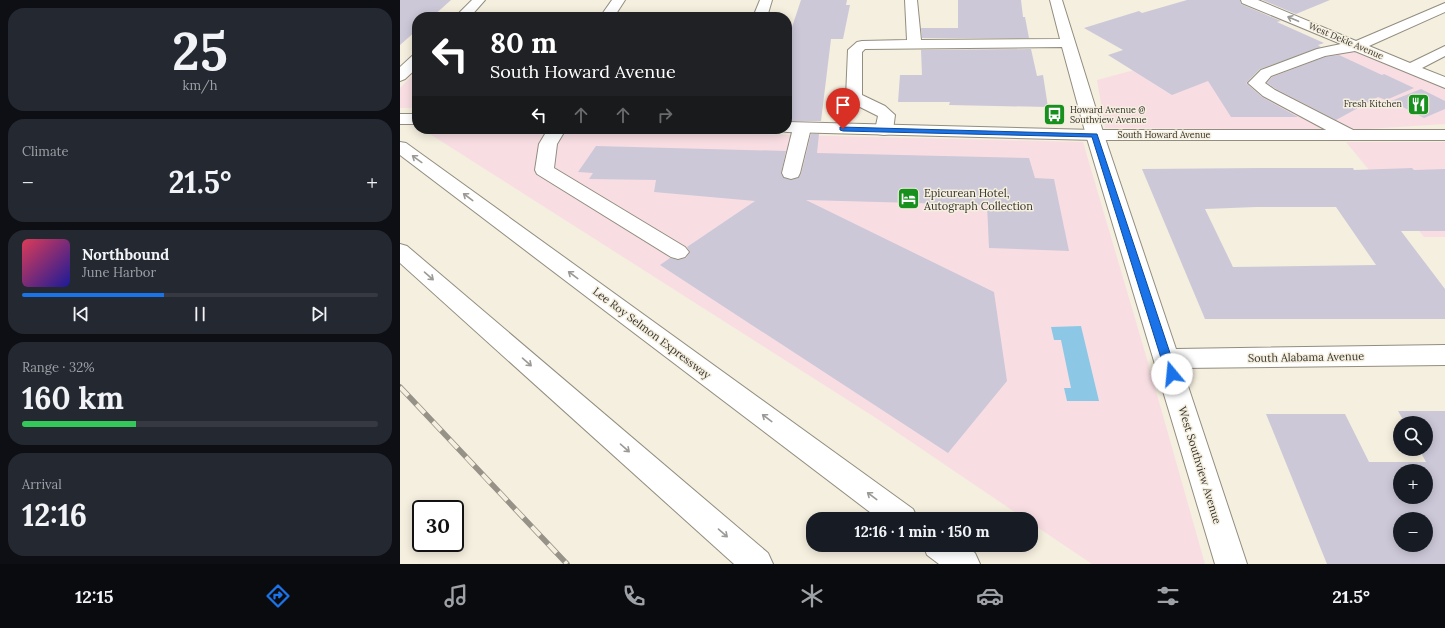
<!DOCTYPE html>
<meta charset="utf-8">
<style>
:root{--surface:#171b24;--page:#242831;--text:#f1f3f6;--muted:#9ea1a6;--line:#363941;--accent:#1a73e8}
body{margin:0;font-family:Lora,serif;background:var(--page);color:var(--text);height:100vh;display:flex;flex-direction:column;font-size:15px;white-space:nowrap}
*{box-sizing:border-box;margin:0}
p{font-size:13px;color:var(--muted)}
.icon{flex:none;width:22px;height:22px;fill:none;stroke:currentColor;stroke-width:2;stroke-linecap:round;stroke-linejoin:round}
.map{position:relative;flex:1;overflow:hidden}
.details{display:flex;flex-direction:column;gap:8px;padding:8px;background:#0d0f14;width:400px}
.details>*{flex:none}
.hud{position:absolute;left:12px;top:12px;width:380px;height:122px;border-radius:16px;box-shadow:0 2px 10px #0003;background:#202124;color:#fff;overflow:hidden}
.controls{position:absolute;left:993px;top:416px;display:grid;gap:8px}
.controls a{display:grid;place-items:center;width:40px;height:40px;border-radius:50%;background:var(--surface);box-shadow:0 2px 10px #0003;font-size:20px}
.speed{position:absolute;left:12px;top:500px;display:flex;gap:8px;font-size:20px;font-weight:700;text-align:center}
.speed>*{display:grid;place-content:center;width:52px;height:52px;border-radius:50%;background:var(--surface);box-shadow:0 2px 10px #0003;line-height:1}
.speed .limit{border:2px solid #111;border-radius:6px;background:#fff;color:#111}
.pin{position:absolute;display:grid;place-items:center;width:34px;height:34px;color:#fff;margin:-41px -17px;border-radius:50% 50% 50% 0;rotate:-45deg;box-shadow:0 0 4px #0007}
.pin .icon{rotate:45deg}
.me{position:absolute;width:44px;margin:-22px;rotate:343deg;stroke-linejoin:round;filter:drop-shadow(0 0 3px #0008)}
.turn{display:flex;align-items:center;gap:14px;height:84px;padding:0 12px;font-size:18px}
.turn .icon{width:52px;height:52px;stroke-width:2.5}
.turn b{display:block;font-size:28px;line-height:34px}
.lanes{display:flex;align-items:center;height:38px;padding:0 12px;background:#0003;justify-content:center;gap:20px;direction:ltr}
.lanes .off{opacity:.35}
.big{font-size:30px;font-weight:700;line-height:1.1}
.details .card{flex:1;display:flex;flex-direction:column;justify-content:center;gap:6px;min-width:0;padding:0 14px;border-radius:16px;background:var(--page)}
.details .dial{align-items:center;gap:0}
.dial b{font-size:52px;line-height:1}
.song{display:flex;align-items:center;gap:12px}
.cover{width:48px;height:48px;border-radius:6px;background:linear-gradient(135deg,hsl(350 70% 55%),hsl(240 70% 35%))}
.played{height:4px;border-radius:2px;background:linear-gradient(90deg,var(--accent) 40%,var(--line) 40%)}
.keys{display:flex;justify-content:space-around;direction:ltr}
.heat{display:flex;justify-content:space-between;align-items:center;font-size:22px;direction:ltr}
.charge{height:6px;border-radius:3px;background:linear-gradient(90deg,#34c759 32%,var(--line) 0)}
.trip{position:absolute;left:406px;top:512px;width:232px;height:40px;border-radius:16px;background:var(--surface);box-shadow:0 2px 10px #0003;font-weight:700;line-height:40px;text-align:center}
.tab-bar{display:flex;height:64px;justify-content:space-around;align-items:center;background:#090b0e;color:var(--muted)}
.tab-bar .icon{width:28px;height:28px}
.tab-bar .selected{color:var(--accent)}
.tab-bar b{font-size:18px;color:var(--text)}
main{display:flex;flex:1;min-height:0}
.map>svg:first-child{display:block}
</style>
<main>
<section class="details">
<div class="card dial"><b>25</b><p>km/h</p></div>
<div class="card"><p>Climate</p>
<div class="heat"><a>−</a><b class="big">21.5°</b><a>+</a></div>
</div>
<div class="card">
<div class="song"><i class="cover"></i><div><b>Northbound</b><p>June Harbor</p></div></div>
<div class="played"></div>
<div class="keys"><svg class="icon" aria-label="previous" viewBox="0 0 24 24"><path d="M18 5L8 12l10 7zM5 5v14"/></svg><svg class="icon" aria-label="pause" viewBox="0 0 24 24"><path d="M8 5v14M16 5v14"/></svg><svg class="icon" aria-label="next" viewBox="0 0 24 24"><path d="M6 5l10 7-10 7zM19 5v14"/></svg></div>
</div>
<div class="card"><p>Range · 32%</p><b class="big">160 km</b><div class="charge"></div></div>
<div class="card"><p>Arrival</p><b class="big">12:16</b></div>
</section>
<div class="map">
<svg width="1045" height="564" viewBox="0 0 1045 564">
<rect width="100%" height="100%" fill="#f5efdf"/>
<g fill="#f8dee3">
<polygon points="946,44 1045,85 1045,124 953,130 705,128 697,80 794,54 852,80"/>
<polygon points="17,71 17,108 0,108 0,88"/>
<polygon points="22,129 148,129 683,142 747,359 805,564 692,564 631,523 631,519 625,519 476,418"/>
<polygon points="946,142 1045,142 1045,237 1024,237"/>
</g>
<polygon fill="#8cc8e5" points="681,326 699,401 667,401 664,388 671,388 661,340 654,340 651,327"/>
<g fill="#ccc8d8" fill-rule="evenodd">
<polygon points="0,0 51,0 32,17 17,17 17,30 0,45"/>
<polygon points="401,0 447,0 446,5 450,5 443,39 431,39 421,121 387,121 387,42"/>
<polygon points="558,0 621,0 623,17 625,17 629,38 522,38 521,28 558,28"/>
<polygon points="787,0 840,0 841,4 881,21 877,22 924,43 918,45 921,47 860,69 846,83 862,97 898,117 831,117 808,81 772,95 708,55 723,50 684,28 739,11 742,13"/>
<polygon points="862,0 930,0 896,14"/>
<polygon points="631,49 637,76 643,75 648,107 549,105 550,102 498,102 500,75 522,75 521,50"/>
<polygon points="939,55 982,75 984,74 1014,88 986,100 978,97 936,120 876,89 867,83 872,77 925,57"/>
<polygon points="1021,89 1045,101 1045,109 1024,118 991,101"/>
<polygon points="411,134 419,134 417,153 629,158 635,178 654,179 669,251 589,248 587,205 406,200 594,292 607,381 548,453 260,265 270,258 278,260 286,258 290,252 287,247 355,201 254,192 256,180 189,179 193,173 178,172 196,146 386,151 381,174 384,178 391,180 398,178 401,174"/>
<path d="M 861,168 L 953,168 L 954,170 L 1012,168 L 1014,170 L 1045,169 L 1045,231 L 1001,231 L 1045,289 L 1045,319 L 805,319 L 742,169 ZM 856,207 L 936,207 L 976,265 L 833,267 L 805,209 Z"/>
<path d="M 998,411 L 1045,411 L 1045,564 L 927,564 L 866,414 L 945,414 L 969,462 L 1026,462 L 1019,449 L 1026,449 L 1026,423 L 1005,423 ZM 1000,471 L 1026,471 L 1026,497 L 1000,497 ZM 1000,519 L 1026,519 L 1026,545 L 1000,545 Z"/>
</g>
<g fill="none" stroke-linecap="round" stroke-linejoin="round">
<defs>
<g id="minor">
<polygon points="72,0 85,0 70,17 55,17"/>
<polygon points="212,0 225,0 214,17 200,17"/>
<polygon points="360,0 372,0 367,17 353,17"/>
<polygon points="505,0 517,0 521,40 660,39 650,0 662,0 704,135 776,349 1045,345 1045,365 782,368 847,564 815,564 686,135 662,47 465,49 462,52 462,95 485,106 495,115 493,130 490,134 484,135 478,134 475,130 478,116 452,103 446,97 448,50 457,42 462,41 507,40"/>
<polygon points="841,0 858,0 956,41 1045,3 1045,12 969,46 1010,63 1045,46 1045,56 1022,68 1045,77 1045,88 955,51 925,56 871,76 865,83 875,90 955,131 958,135 955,139 949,140 943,139 863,96 848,83 861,70 917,49 941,44 842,3"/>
<polygon points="17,55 17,68 5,79 0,81 0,67 12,56"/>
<polygon points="402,123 408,124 411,128 400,173 398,177 391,179 384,177 382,173 393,128 396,124"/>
<polygon points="148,129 166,129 157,144 154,168 285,247 289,252 285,257 278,259 271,257 137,174 135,170 139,144"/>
</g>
<g id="major">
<rect x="0" y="114" width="17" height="10"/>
<polygon points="387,122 695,130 1045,130 1045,140 695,140 387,132 381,131 380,129 387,129"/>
</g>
<g id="highway">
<polygon points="0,142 6,143 513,509 518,519 479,519 0,155"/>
<polygon points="0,244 7,246 368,553 373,564 334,564 0,263"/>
<polygon points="523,545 564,545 575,553 580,564 539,564 527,555"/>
</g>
</defs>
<use href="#minor" stroke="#928d7f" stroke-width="2"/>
<use href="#major" stroke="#928d7f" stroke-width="2"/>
<use href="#highway" stroke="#928d7f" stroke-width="2"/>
<use href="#minor" fill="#fff" fill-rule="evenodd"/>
<use href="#major" fill="#fff" fill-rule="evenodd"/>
<use href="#highway" fill="#fff" fill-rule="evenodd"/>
<defs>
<polyline id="rail" points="0,387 167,564"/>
</defs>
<use href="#rail" stroke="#979287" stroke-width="5.5"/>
<use href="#rail" stroke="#f5efdf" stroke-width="4" stroke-dasharray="12" stroke-linecap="butt"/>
</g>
<defs><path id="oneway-shaft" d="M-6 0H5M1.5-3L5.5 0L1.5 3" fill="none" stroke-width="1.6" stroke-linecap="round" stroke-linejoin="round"/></defs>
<g stroke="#9b9a96">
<use href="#oneway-shaft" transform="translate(893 19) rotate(-157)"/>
<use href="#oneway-shaft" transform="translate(17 159) rotate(-144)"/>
<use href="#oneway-shaft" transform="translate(68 197) rotate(-143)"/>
<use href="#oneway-shaft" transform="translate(173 275) rotate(-143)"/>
<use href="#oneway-shaft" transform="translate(29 276) rotate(41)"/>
<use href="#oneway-shaft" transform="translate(127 362) rotate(41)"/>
<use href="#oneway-shaft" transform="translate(367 418) rotate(-143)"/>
<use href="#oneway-shaft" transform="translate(225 448) rotate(41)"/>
<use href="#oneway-shaft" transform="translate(472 496) rotate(-143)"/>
<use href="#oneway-shaft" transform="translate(323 533) rotate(41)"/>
</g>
<polygon fill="#1a73e8" stroke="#114b97" points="440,127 697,134 777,374 775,377 772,378 768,377 766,374 692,137 443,131 440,130"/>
<defs>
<symbol id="restaurant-square" viewBox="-11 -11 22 22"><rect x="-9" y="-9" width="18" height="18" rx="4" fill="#18901d" stroke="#f5efdf"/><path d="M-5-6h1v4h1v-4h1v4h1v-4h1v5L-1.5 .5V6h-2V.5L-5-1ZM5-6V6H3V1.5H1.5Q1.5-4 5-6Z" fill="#fff"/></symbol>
<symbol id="bus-square" viewBox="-11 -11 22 22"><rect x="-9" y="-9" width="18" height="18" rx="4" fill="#18901d" stroke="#f5efdf"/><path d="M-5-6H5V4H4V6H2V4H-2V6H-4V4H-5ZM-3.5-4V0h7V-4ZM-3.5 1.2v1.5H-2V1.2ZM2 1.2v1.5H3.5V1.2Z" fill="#fff"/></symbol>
<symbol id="hotel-square" viewBox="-11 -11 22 22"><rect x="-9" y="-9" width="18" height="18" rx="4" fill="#18901d" stroke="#f5efdf"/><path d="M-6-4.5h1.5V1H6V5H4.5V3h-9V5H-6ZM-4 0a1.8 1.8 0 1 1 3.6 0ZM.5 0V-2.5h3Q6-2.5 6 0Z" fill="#fff"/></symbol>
</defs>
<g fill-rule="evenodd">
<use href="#restaurant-square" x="1006" y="92" width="25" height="25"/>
<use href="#bus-square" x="642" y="102" width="25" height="25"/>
<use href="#hotel-square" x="496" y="186" width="25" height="25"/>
</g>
<g text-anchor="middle" stroke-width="3" stroke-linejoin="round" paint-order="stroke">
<g font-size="9" fill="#37342e" stroke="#f5efdf">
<text transform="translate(946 41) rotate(23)" y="3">West Dekle Avenue</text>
<text x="764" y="138">South Howard Avenue</text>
</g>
<g font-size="9" fill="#37342e" stroke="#f5efdf" text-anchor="end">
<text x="1002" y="107">Fresh Kitchen</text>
<text x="670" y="113" text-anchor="start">Howard Avenue @<tspan x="670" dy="10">Southview Avenue</tspan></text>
</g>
<g font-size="11" fill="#37342e" stroke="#f5efdf" text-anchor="start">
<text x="524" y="197">Epicurean Hotel,<tspan x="524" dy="13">Autograph Collection</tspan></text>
</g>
<g font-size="11" fill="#37342e" stroke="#f5efdf">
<text transform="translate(252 333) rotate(37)" y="4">Lee Roy Selmon Expressway</text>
<text transform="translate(906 357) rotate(-1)" y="4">South Alabama Avenue</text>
<text transform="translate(800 465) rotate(73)" y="4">West Southview Avenue</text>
</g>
</g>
</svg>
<div class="controls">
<a><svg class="icon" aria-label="search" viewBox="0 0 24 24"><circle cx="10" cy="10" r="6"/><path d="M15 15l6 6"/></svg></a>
<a>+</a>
<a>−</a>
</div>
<div class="speed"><div class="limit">30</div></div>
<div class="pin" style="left:443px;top:129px;background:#d93025"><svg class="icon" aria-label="arrive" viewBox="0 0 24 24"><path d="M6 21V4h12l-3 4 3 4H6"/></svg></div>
<svg class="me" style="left:772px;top:374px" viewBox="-20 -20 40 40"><circle r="19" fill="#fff"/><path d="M0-13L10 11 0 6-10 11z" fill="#1a73e8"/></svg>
<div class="trip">12:16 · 1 min · 150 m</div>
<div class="hud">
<div class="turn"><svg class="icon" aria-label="left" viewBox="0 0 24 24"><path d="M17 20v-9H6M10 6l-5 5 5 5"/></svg><div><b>80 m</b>South Howard Avenue</div></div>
<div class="lanes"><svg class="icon" aria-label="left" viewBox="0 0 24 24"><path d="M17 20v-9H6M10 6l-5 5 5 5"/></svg><svg class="icon off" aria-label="ahead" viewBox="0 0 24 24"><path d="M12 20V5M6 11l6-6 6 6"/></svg><svg class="icon off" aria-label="ahead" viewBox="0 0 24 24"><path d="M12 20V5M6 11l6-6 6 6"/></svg><svg class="icon off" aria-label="right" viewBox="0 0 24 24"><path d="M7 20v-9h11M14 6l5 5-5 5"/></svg></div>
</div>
</div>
</main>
<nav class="tab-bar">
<b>12:15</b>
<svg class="icon selected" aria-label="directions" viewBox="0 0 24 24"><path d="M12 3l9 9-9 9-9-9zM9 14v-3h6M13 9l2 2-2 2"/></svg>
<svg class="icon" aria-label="music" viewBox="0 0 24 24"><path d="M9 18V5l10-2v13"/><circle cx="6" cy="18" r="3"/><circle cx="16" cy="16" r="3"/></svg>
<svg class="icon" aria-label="phone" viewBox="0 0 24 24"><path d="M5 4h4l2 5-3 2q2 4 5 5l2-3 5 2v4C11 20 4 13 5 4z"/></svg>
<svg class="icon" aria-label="climate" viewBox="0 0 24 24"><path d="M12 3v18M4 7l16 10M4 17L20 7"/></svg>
<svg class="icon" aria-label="car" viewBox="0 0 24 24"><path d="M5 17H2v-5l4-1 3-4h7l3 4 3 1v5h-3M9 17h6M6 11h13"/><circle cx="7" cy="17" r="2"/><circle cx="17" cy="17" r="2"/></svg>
<svg class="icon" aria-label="filters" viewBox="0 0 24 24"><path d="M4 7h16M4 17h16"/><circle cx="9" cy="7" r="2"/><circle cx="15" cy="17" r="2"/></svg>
<b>21.5°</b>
</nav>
